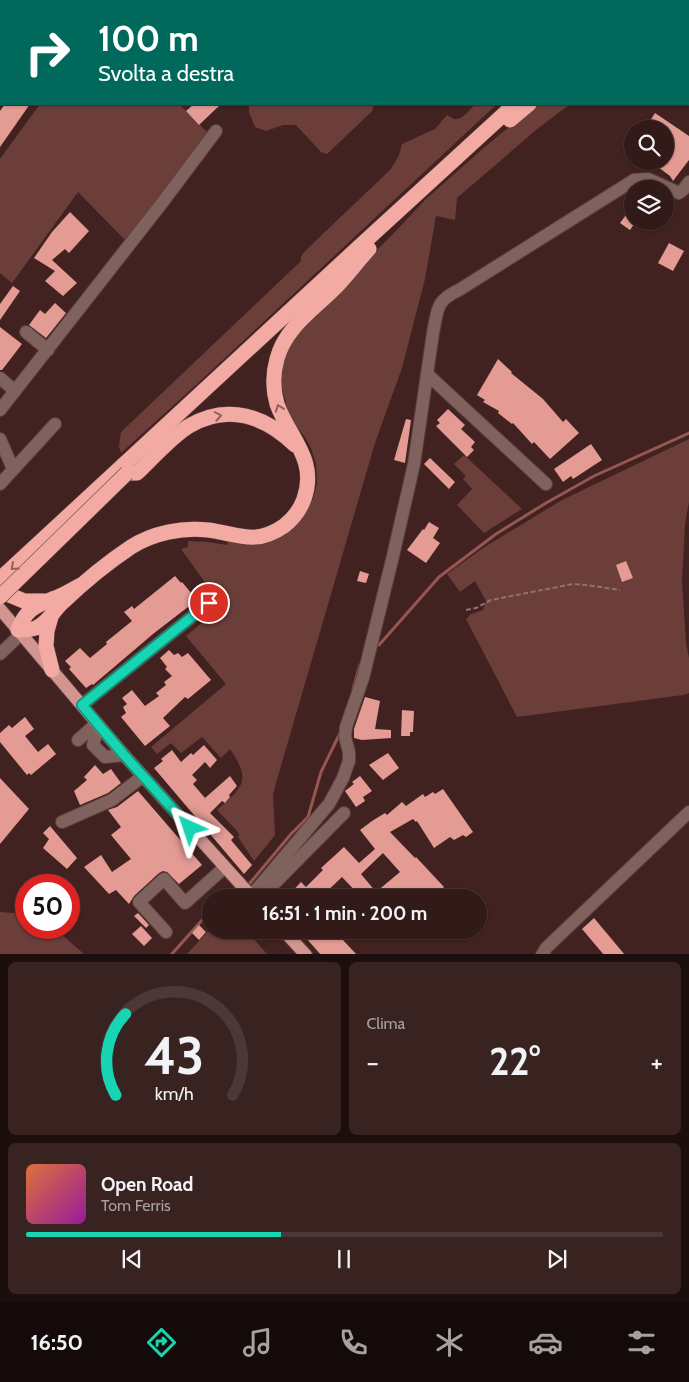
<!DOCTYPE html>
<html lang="it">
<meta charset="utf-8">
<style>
:root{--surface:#311a18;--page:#392321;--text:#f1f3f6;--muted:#a8a1a2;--line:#4c3837;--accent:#17d5b3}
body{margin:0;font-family:Cabin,sans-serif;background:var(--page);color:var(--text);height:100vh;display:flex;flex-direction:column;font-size:19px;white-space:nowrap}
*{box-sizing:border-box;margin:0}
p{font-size:16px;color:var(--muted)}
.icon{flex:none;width:28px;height:28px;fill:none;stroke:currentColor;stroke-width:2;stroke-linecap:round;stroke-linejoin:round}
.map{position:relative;height:954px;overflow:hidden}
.sheet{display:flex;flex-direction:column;gap:8px;padding:8px;background:#1b0e0d;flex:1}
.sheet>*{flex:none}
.top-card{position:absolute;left:0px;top:0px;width:690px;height:105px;box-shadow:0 1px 4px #0004,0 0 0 1px var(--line);background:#00695c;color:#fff;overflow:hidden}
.controls{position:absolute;left:624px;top:120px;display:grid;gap:10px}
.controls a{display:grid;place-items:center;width:50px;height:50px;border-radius:50%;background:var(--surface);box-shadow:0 1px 4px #0004,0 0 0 1px var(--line);font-size:25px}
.speed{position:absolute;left:15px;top:874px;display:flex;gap:10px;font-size:25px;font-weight:700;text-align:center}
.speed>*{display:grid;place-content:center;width:65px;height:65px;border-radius:50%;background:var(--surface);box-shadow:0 1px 4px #0004,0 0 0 1px var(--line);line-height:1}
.speed .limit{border:8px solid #d22;background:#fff;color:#111}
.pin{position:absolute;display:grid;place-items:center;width:42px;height:42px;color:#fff;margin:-21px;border:2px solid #fff;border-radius:50%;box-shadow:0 1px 5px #0007}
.me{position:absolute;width:55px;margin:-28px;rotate:318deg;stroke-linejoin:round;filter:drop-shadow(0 0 4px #0008)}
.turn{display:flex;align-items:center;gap:18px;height:105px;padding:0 15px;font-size:22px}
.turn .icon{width:65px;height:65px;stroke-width:2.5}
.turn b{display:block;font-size:35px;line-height:42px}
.big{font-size:38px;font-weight:700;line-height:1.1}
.sheet .tile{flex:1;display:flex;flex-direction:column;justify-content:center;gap:8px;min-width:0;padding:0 18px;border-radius:8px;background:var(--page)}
.sheet .dial{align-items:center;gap:0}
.dial svg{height:130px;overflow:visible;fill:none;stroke:var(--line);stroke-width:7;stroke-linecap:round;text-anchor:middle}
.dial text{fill:var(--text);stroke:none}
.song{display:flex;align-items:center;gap:15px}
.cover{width:60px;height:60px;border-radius:8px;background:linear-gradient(135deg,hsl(20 70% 55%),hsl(300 70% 35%))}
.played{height:5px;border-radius:2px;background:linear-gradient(90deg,var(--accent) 40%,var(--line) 40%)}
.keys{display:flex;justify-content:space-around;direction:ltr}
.heat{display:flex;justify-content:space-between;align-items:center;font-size:28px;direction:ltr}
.sheet .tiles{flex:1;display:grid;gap:8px;grid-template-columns:1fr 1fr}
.tile:last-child{grid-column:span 2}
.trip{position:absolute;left:202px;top:889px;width:285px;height:50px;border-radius:25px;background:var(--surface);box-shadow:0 1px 4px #0004,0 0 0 1px var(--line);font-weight:700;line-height:50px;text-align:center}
.tab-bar{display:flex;height:80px;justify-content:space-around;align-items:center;background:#140a0a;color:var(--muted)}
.tab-bar .icon{width:35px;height:35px}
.tab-bar .selected{color:var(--accent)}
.tab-bar b{font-size:22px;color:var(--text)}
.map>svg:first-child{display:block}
</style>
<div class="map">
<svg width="689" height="955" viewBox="0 0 689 955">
<rect width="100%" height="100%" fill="#412220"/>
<g fill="#6c3e3a">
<polygon points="40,104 179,104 208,133 128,243 78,192 12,283 0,273 0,159"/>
<polygon points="250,104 374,104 372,111 366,117 327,154 321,152 296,125 283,125 266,131 255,127 249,112 249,105"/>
<path d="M 475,104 L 497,104 L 197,384 L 121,453 L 119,446 L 121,432 L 301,261 L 301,257 L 304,252 L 391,169 L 399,155 L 402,144 L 435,129 L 447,115 C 449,116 452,118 454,119 C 462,121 471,109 475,104 Z"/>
<path d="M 537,104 L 570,104 L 536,130 L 457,198 L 455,220 L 436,216 L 425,279 L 402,368 L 375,443 L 276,783 L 273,795 L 275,835 L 254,861 L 238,837 L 239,835 L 238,832 L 217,810 C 243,787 252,781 230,749 L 221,758 L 202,737 L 181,753 L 171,743 L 157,754 L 151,747 L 226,684 L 186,636 L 222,606 L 181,549 L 188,547 L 188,541 L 208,542 L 227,545 L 228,541 L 300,520 L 313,499 L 317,483 L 316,464 L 311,448 L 305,437 L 295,425 L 288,411 L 280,381 L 281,365 L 295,332 L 393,234 L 426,199 L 487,145 Z"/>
<polygon points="689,439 689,502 685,524 682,581 686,643 689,658 689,693 683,695 517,717 466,619 471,614 483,610 486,601 475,581 460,592 447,574 483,548 562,500"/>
<polygon points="464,455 522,509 484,533 457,505 472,489 463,479 466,476 454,464"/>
<polygon points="0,912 26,914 26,928 54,928 84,954 0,954"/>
<polygon points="211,928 211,930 246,930 267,954 187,954"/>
</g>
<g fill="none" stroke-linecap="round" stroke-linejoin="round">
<g stroke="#965651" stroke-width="3">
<polyline points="379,645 439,577 496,534 546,503 594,476 689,433"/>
<polyline points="353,689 360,665"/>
<polyline points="250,883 291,834 308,817 321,772 341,731"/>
<polyline points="223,898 229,890"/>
<polyline points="171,955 211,910"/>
</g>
</g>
<g fill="#e39b94" fill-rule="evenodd">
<polygon points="5,104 30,104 0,147 0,111"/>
<polygon points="194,104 221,104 199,125 186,111"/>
<polygon points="655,113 689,136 689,160 673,181 670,176 650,161 665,161 665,129 645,129"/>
<polygon points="70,212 89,231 69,253 65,249 52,260 77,283 63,296 45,281 55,271 34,258 52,232"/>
<polygon points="626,215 635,223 630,230 620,223"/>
<polygon points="669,243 684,251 673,271 658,263"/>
<polygon points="13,286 20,291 0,320 0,304"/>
<polygon points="55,303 66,313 46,338 29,325 40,310 45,314"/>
<polygon points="0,327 22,344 2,370 0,370"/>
<polygon points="498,359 512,372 511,373 543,399 563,422 566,419 579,433 550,459 534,442 532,444 513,423 512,424 498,413 499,411 483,402 485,400 477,395"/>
<polygon points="448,409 465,425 461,429 475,442 471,447 474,450 467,457 436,426 440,423 437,420"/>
<polygon points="406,419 411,420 405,463 394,460"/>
<polygon points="591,444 602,460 573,479 571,476 563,482 554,469"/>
<polygon points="430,458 455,482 449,489 424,464"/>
<polygon points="429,522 439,528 433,538 440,543 426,563 407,550 423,529 424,530"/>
<polygon points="626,561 633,578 622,582 616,565"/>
<polygon points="360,571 369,574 366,583 357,581"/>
<polygon points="175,576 181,583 182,582 197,600 153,634 93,685 92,684 86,688 69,669 71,667 65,661 80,648 90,658 107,644 106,642 132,621 124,612 132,606 134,609"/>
<polygon points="169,650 174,655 178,653 182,657 188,653 211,680 188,699 185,697 163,718 170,726 145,746 121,717 126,713 123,707 127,704 122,698 132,690 145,706 159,696 156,693 166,685 164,682 172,676 165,669 167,667 160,658"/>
<polygon points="365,697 380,701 375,729 391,730 391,738 362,740 354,738 354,729"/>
<polygon points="402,710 414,711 413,732 410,732 410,736 401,736"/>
<polygon points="25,717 34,729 25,736 38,752 48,744 56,754 31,775 29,773 27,775 0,742 0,733 9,725 12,728"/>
<polygon points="204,745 217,760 210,768 205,762 192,775 197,780 193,784 205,798 230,776 237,786 229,795 230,797 225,803 222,801 210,813 234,837 231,840 252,865 244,874 154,768 163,761 161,759 172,750 181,762 191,753 193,755"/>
<polygon points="388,753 399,768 383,780 369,765"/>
<polygon points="95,765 103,774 111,769 121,783 108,793 80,805 74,791 87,780 84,777"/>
<polygon points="360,776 372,791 363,797 365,801 356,807 345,791 354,784 352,782"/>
<polygon points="0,778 29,809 0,844"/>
<path d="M 443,789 L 473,832 L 466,837 L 463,835 L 454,840 L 450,837 L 434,848 L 417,821 L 416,822 L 413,819 L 390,832 L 415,858 L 416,857 L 444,887 L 434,898 L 362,898 L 342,877 L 320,898 L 286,898 L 301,882 L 306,887 L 323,870 L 321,868 L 344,847 L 359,863 L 375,849 L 360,830 L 372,821 L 385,813 L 387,815 L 402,802 L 406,806 L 423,794 L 425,797 L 433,792 L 435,794 ZM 383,853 L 400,872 L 376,892 L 361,874 Z"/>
<polygon points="138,791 202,865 179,884 167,872 163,871 159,873 134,896 129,904 116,890 109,894 84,867 101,855 112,872 131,859 111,835 121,827 108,810 117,807"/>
<polygon points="50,826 77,858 67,869 43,848 49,839 43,833"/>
<polygon points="138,913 149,925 146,928 134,916"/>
<polygon points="594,918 625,955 604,955 582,929"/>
<polygon points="199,925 206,932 199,940 192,933"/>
<polygon points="141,926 152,938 144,946 132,934"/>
<polygon points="299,930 352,930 342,939 357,955 321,955"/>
</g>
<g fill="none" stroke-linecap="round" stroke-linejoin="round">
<defs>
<g id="minor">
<polyline points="26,332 48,350"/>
<polyline points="427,374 546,484"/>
<polyline points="0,378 15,391"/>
<polyline points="0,410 162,203 216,131"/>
<polyline points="0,439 13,469"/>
<polyline points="0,484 55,424"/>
<polyline points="0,654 21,634"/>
<polyline points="82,705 209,603"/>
<polyline points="99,725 93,745 105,757 124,755"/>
<polyline points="78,740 97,723"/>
<polyline points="62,822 112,800 143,776"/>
<path d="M 251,896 L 329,804 L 343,778 L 349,761 L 349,752 L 345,737 L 346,727 L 363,678 L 393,556 L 414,464 L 433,333 C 438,310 435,301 459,290 L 634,180 L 648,179 L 679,193 L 683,190 L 689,182"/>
<polyline points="260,898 344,813"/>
<polyline points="166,932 139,902 164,879 185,903 225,867"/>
<polyline points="542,955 546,948 689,812"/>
</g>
<g id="major">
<polyline points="0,609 124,755 253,898"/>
<polyline points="283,930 306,955"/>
</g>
<g id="highway">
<polyline points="639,1 640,0"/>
<polyline points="680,1 682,0"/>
<polyline points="510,120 529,104"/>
<path d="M 127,473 L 137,473 C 152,459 172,436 189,426 C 228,403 265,416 295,445"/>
<polyline points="0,579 361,245 515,104"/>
<path d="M 83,584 C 73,589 64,595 55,598 C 35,606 26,609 18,630 C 24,630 30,630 36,628 C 48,623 54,610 63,602 C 84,582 107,563 131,547 C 153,533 182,527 208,530 C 238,534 255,546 284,526 C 293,519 300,510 304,499 C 318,459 289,438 277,404 C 273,390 273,373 277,359 C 285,328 313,310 334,289 C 346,277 357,262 369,249"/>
<polyline points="0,591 24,601 44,601"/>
<polyline points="51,617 47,631 46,646 52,670"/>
</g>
</defs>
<use href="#minor" stroke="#5d403e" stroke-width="14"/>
<use href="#major" stroke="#5d403e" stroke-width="14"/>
<use href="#highway" stroke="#5d403e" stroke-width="16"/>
<polyline stroke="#8d7270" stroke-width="2" stroke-dasharray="5 2.5" stroke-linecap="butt" points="466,610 476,608 491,600 573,584 587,585 620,590"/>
<use href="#minor" stroke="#7f625e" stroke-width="12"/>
<use href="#major" stroke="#d29590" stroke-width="12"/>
<use href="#highway" stroke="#f2aaa3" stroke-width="15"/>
<defs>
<polyline id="highway-bridge" points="0,597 127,473"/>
</defs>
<use href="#highway-bridge" stroke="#5d403e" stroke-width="16" stroke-linecap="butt"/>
<use href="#highway-bridge" stroke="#f2aaa3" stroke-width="15"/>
</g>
<defs><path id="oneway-chevron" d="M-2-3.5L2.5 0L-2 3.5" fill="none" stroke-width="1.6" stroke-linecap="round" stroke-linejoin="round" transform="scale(1.25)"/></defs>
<g stroke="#94625c">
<use href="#oneway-chevron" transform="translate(279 408) rotate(-110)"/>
<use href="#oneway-chevron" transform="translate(218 416) rotate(-10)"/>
<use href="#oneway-chevron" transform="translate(14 567) rotate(138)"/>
</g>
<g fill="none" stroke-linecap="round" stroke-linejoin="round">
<defs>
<polyline id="route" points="190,828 124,755 82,705 209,603"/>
</defs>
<use href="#route" stroke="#0f8a74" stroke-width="12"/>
<use href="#route" stroke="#17d5b3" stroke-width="9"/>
</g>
</svg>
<div class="controls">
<a><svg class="icon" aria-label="search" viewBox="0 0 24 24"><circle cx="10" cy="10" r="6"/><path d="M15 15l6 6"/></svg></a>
<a><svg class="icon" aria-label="layers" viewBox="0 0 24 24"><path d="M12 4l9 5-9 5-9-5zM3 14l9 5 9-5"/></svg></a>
</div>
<div class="speed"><div class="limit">50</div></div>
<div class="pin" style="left:209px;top:603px;background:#d93025"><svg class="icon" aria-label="arrive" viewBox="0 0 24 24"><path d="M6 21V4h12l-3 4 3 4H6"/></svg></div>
<svg class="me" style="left:190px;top:828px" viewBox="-20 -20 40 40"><path d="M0-17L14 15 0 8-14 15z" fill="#17d5b3" stroke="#fff" stroke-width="4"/></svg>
<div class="trip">16:51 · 1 min · 200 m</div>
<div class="top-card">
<div class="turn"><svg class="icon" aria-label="right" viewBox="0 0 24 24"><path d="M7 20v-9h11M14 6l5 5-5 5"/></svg><div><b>100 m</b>Svolta a destra</div></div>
</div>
</div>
<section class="sheet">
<div class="tiles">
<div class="tile dial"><svg viewBox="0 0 100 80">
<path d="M14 69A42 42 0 1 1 86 69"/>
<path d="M14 69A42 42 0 0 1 20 19" stroke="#17d5b3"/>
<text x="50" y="56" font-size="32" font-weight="700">43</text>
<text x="50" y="72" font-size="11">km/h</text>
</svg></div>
<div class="tile"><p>Clima</p>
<div class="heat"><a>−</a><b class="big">22°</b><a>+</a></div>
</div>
<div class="tile">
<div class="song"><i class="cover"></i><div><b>Open Road</b><p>Tom Ferris</p></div></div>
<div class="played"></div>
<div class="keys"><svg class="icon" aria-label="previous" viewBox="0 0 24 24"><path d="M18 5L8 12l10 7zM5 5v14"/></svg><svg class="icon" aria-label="pause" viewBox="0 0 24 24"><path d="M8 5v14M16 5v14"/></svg><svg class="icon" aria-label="next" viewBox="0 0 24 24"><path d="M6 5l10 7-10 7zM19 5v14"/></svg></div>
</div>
</div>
</section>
<nav class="tab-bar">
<b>16:50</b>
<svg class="icon selected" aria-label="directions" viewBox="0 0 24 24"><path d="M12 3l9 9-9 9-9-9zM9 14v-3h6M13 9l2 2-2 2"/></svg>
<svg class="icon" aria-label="music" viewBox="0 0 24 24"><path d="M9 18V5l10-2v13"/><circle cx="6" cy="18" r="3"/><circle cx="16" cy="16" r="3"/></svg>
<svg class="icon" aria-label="phone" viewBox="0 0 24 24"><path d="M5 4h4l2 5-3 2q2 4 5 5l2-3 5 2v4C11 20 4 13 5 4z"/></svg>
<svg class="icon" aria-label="climate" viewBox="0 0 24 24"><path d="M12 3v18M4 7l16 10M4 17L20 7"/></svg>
<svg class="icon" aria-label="car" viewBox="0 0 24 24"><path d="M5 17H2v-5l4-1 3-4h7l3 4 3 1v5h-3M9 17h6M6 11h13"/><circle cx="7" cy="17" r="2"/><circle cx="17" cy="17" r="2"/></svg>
<svg class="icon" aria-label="filters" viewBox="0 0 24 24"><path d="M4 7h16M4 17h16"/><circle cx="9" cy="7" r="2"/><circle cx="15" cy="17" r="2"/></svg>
</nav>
